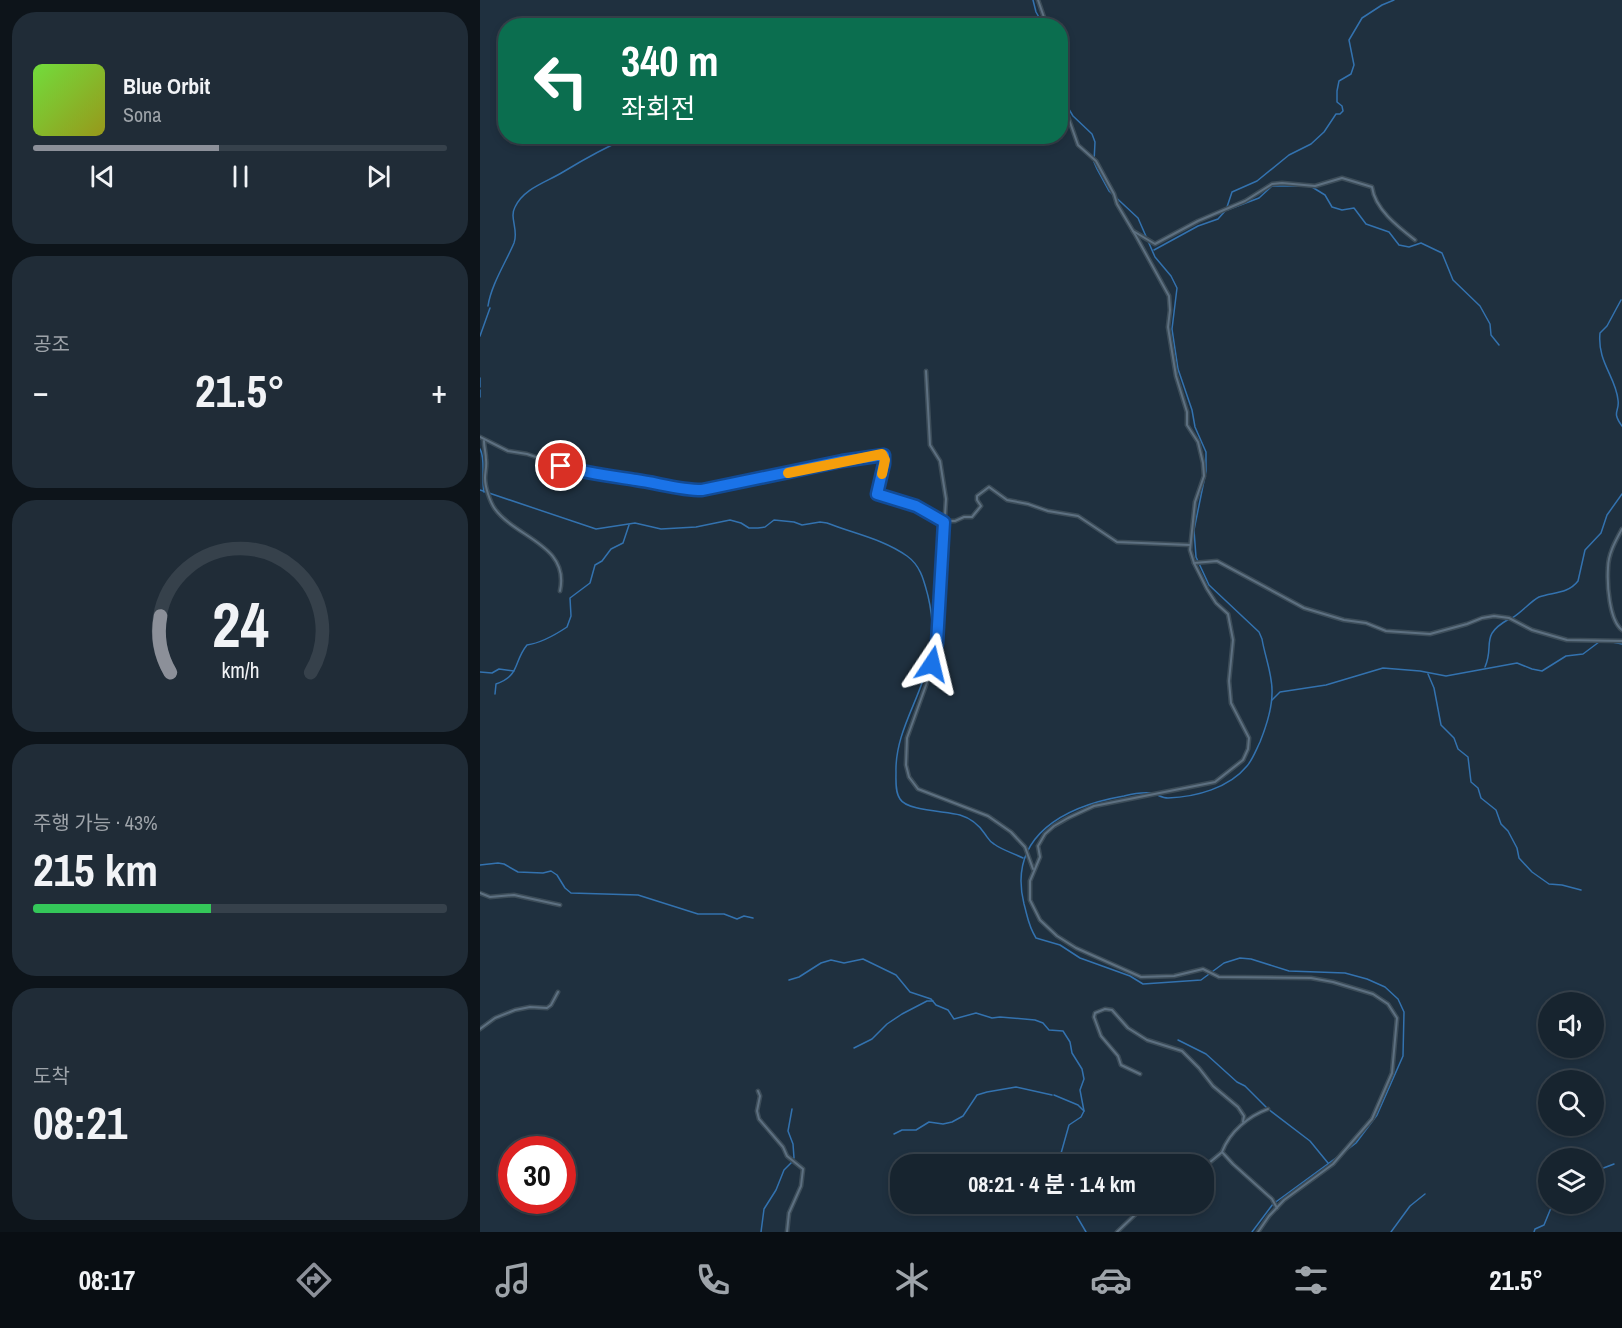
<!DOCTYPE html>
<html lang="ko">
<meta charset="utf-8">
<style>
:root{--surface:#17242f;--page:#202c37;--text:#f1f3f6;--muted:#9ea4aa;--line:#36414b;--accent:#8c9099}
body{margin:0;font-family:"Archivo Narrow","Noto Sans KR",sans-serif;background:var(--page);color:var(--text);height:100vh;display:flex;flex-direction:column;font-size:22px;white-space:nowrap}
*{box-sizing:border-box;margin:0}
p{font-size:20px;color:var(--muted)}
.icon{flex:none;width:33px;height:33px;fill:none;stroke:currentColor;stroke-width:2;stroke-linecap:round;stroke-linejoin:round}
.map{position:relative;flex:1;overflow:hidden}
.side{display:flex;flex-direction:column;gap:12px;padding:12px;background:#0d141a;width:480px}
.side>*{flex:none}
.banner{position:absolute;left:18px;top:18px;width:570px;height:126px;border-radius:24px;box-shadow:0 3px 9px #0003,0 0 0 2px var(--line);background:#0b6e4f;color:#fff;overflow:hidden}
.fabs{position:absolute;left:1058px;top:992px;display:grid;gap:12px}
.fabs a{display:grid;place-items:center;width:66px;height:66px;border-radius:50%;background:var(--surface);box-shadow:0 3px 9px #0003,0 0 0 2px var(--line);font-size:30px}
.speed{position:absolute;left:18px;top:1136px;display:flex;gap:12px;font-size:30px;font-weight:700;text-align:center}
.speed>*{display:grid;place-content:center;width:78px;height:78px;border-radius:50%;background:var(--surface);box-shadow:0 3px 9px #0003,0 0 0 2px var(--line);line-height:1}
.speed .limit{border:9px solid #d22;background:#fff;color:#111}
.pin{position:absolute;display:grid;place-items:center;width:51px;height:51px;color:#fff;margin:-26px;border:3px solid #fff;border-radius:50%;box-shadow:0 2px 6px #0007}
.me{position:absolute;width:66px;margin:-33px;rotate:10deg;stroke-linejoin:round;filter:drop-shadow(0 0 4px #0008)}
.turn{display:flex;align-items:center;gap:21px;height:126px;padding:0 24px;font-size:27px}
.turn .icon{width:78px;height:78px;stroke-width:2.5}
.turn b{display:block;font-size:42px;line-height:51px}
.big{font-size:45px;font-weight:700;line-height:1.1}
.side .card{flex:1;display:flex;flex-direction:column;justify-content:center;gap:9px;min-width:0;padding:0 21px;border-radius:24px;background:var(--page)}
.side .dial{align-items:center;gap:0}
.dial svg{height:156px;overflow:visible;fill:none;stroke:var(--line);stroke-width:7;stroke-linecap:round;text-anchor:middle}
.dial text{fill:var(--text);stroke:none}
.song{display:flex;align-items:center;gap:18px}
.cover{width:72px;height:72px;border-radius:9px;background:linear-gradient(135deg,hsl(100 70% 55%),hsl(60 70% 35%))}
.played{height:6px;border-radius:3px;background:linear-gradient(90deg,var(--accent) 45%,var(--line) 45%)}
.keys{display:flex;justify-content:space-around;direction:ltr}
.heat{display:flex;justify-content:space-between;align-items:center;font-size:33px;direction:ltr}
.charge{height:9px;border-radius:4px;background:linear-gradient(90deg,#34c759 43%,var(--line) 0)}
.trip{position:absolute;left:410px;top:1154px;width:324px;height:60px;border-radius:24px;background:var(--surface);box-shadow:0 3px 9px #0003,0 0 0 2px var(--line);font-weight:700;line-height:60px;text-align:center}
.tab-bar{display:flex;height:96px;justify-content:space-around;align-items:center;background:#090e13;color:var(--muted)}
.tab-bar .icon{width:42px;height:42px}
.tab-bar .active{color:var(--accent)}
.tab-bar b{font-size:27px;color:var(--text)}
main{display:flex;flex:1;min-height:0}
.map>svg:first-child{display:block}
</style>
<main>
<section class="side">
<div class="card">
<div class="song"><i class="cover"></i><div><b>Blue Orbit</b><p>Sona</p></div></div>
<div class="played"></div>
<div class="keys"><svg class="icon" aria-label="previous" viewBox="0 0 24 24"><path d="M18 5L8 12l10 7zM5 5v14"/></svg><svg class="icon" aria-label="pause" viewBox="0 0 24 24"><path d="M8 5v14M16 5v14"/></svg><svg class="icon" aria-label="next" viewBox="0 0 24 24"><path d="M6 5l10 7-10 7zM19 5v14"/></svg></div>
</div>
<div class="card"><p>공조</p>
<div class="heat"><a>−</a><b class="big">21.5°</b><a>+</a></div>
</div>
<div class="card dial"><svg viewBox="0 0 100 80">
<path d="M14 69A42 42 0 1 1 86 69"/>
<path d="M14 69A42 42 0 0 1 9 40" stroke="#8c9099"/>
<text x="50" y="56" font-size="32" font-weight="700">24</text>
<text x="50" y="72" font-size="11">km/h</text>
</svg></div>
<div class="card"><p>주행 가능 · 43%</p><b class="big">215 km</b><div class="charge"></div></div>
<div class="card"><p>도착</p><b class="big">08:21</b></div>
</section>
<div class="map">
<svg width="1142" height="1232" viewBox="0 0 1142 1232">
<rect width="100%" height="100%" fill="#1f303f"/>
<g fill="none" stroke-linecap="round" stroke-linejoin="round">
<g stroke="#3372af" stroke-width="1.5">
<polyline points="553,0 556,12 564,26"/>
<path d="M 580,54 L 583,64 L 582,86 L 587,106 L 593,116 L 612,134 L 615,142 L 614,162 L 617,169 L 629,191 L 658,218 L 675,257 L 691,276 L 697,288 L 692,329 L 698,369 L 712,410 L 715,427 L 726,452 L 726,471 L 714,530 L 716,557 L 729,585 L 779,632 L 782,639 C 785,657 793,676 792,693 C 792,710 786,727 780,742 C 776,750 773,759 767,766 C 749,788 716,797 688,798 C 682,798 677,794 671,793 C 662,792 652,794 644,796 C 586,806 527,835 544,904 C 548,918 548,925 556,938 L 580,945 L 600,958 L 650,976 L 663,984 L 721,980 L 744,963 L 760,958 L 771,959 L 809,971 L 865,973 L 887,979 L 905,987 L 918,999 L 924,1012 L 923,1056 L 897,1115 L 876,1143 L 867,1150"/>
<polyline points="832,187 845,195 852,207 862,210 874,208 886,224 909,232 919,245 929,247 941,243 962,253 973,280 1000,306 1010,324 1011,335 1019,345"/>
<polyline points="747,210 779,198 792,186 824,186"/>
<polyline points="674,250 718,226 738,219 746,210 752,192 777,181 809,155 831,144 844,132 856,114 860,114 863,111 862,106 857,102 857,91 859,81 871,74 874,65 869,40 882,18 902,5 914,0"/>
<path d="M 1141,300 L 1127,326 L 1120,333 C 1117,362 1136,377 1138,400 C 1140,412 1131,411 1142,426"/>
<path d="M 8,306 C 11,285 26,262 34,243 C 39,230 29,218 35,207 C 44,188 67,182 83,172 C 106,158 124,148 149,137"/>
<polyline points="0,336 10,308"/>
<polyline points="0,378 0,387"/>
<polyline points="0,390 0,397"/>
<path d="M 0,449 C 6,459 1,478 4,492"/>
<path d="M 0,490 L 116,529 L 155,523 L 181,529 L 216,527 L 250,520 L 261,523 L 269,528 L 278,528 L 285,527 L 294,520 L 314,522 L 322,525 L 340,522 L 347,523 C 375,534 403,539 427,556 C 441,566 444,581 448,596 C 453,617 454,642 448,664 C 439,701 415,733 416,772 C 416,781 415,792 420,799 C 427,811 466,811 480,815 C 490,818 499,825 505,834 C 508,838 509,841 514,844 C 522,850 533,853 543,858"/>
<path d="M 1032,618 C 1042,612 1051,601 1059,597 C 1073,592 1088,594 1098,581 L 1105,550 L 1121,533 L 1127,515 L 1142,494"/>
<polyline points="1132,642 1142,644"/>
<path d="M 1005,667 C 1015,644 999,636 1029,619"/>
<polyline points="0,672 12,673 19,669 34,671"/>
<polyline points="948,674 954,688 961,725 974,738 978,749 988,757 991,782 998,788 1001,798 1016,810 1021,824 1028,831 1037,848 1039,858 1052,872 1069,884 1082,885 1101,890"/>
<path d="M 15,694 L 16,684 C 41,675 33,662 47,645 C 61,643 75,635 87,627 L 91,616 L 90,598 L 110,583 L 115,565 L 122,561 L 131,549 L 143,543 L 149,525"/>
<polyline points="792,700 800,692 846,685 903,668 940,671 966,676 1037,663 1052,669 1062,671 1086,656 1103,654 1119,642"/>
<polyline points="0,865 18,863 24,864 38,872 63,873 71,871 77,875 85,888 91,893 158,895 218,914 244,914 257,919 264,916 273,918"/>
<polyline points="309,980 319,977 341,963 351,960 364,963 383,959 416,975 430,992 451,999 456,1005 468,1010 474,1019 496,1013 512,1018 520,1017 555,1020 563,1023 569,1030 583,1031 590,1042 592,1053 602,1069 604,1079 600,1090 604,1111 601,1117 589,1125 578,1164"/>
<polyline points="698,1040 726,1054 757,1082 765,1086 788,1109 830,1141 848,1163"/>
<polyline points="374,1048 392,1039 407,1024 422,1014 447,1001 453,1001"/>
<polyline points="574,1095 598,1105 604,1111"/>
<polyline points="312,1109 308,1131 313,1144 314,1158"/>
<polyline points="414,1134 422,1130 436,1130 449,1122 463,1124 472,1122 483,1116 497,1095 507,1092 536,1087 572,1095"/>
<polyline points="1113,1172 1134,1164"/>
<polyline points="589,1203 606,1232"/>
<polyline points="281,1232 284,1209 296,1190 304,1170 312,1162"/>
<polyline points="772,1232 793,1204 860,1155"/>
<polyline points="911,1232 930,1206 945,1194"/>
<polyline points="1054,1232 1055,1229 1064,1225 1073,1203"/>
</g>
<defs>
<g id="street">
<polyline points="558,0 567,26"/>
<polyline points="580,94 598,145 616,161 634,194 637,204 656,236 689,296 690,310 688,327 696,376 707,412 707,425 718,442 723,463 724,476 715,502 710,550 714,563 727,589 736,603 748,614 753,640 749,681 751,703 769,738 768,749 763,760 735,782 614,806 588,818 574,826 565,834 558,846 560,857 550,881 550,900 560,920 577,936 596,948 661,977 694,976 723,969 739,977 831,978 853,982 893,994 908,1004 917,1018 912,1073 892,1119 853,1164 804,1200 789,1216 778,1232"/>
<path d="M 653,231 L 675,244 L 718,221 L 765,201 L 792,184 L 802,183 L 835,186 L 862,178 L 892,187 C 895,209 917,226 935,240"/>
<polyline points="446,371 450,445 460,461 466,499 457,643 450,674 427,738 426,765 429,777 438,789 508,816 531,832 545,847 553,869"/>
<polyline points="0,437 28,451 47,454 94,470 212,490 227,490 402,454 404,457 397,494 436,506 464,521 475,521 484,517 492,517 501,506 497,500 497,496 509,487 527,500 548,504 568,511 598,516 637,542 710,545"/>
<path d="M 4,441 C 4,447 6,453 6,460 C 7,466 5,472 5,478 C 5,487 10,502 15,509 C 36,538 90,545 80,591"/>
<path d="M 1142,529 C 1136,540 1128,554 1128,568 C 1127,584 1129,620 1142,630"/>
<polyline points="714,563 737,561 824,608 864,620 886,623 906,631 950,634 987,624 1002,618 1014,616 1029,618 1052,630 1087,640 1142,641"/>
<polyline points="0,893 10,897 34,895 80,905"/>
<polyline points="0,1029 15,1018 35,1010 50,1007 67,1008 71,1005 78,992"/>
<polyline points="660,1074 641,1065 638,1056 621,1036 614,1017 615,1013 625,1009 632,1010 648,1028 667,1040 702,1051 719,1068 733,1086 758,1107 764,1116 763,1122"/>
<polyline points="278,1091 280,1096 277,1111 279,1119 303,1147 307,1156 323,1169 321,1186 309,1213 307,1232"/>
<path d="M 788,1109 C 769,1116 750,1131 742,1152 L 753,1164 L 792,1199 L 797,1208"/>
<polyline points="723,1168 741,1153"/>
<polyline points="637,1232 658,1212 673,1203"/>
</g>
</defs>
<use href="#street" stroke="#3c4c58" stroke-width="5"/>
<use href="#street" stroke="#5d7081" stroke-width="2"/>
</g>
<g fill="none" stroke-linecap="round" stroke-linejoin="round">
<defs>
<path id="route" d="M 81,466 C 106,473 130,476 156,480 C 178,483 199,490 222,490 L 362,461 L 404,455 L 404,464 L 397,494 L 436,506 L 464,522 L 457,643 L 452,664"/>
</defs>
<use href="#route" stroke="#114b97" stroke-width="15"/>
<use href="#route" stroke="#1a73e8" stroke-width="10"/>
<polyline stroke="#f59e0b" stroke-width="10" points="308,473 402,454 405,460 402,474"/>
</g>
</svg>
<div class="fabs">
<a><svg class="icon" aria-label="sound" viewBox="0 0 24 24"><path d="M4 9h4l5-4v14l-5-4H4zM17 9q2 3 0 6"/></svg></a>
<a><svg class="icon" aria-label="search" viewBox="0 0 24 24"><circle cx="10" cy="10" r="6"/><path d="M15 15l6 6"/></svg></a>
<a><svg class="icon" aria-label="layers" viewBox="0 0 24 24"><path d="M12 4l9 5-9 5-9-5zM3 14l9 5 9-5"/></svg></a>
</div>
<div class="speed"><div class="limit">30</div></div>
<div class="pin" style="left:81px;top:466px;background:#d93025"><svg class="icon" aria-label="arrive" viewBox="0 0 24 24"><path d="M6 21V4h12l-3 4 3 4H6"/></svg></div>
<svg class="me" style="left:452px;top:664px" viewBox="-20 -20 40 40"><path d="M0-17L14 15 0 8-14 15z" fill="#1a73e8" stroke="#fff" stroke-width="4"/></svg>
<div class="trip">08:21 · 4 분 · 1.4 km</div>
<div class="banner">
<div class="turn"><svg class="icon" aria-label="left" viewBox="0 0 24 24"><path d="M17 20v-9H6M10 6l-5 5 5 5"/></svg><div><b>340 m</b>좌회전</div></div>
</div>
</div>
</main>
<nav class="tab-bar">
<b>08:17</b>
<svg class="icon active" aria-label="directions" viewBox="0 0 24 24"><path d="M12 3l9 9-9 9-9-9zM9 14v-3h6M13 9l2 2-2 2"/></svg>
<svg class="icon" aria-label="music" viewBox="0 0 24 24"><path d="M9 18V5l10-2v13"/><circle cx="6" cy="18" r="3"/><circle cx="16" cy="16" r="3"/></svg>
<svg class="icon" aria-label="phone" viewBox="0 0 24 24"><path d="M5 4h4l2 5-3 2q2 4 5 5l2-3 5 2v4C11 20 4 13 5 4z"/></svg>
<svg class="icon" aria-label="climate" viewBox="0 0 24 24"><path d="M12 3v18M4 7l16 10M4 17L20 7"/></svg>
<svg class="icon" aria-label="car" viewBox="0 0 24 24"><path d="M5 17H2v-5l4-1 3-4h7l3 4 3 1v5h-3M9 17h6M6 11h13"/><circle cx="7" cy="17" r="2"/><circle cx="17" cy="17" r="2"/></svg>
<svg class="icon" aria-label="filters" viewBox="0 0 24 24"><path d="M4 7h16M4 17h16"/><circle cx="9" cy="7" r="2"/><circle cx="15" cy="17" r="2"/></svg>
<b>21.5°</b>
</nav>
